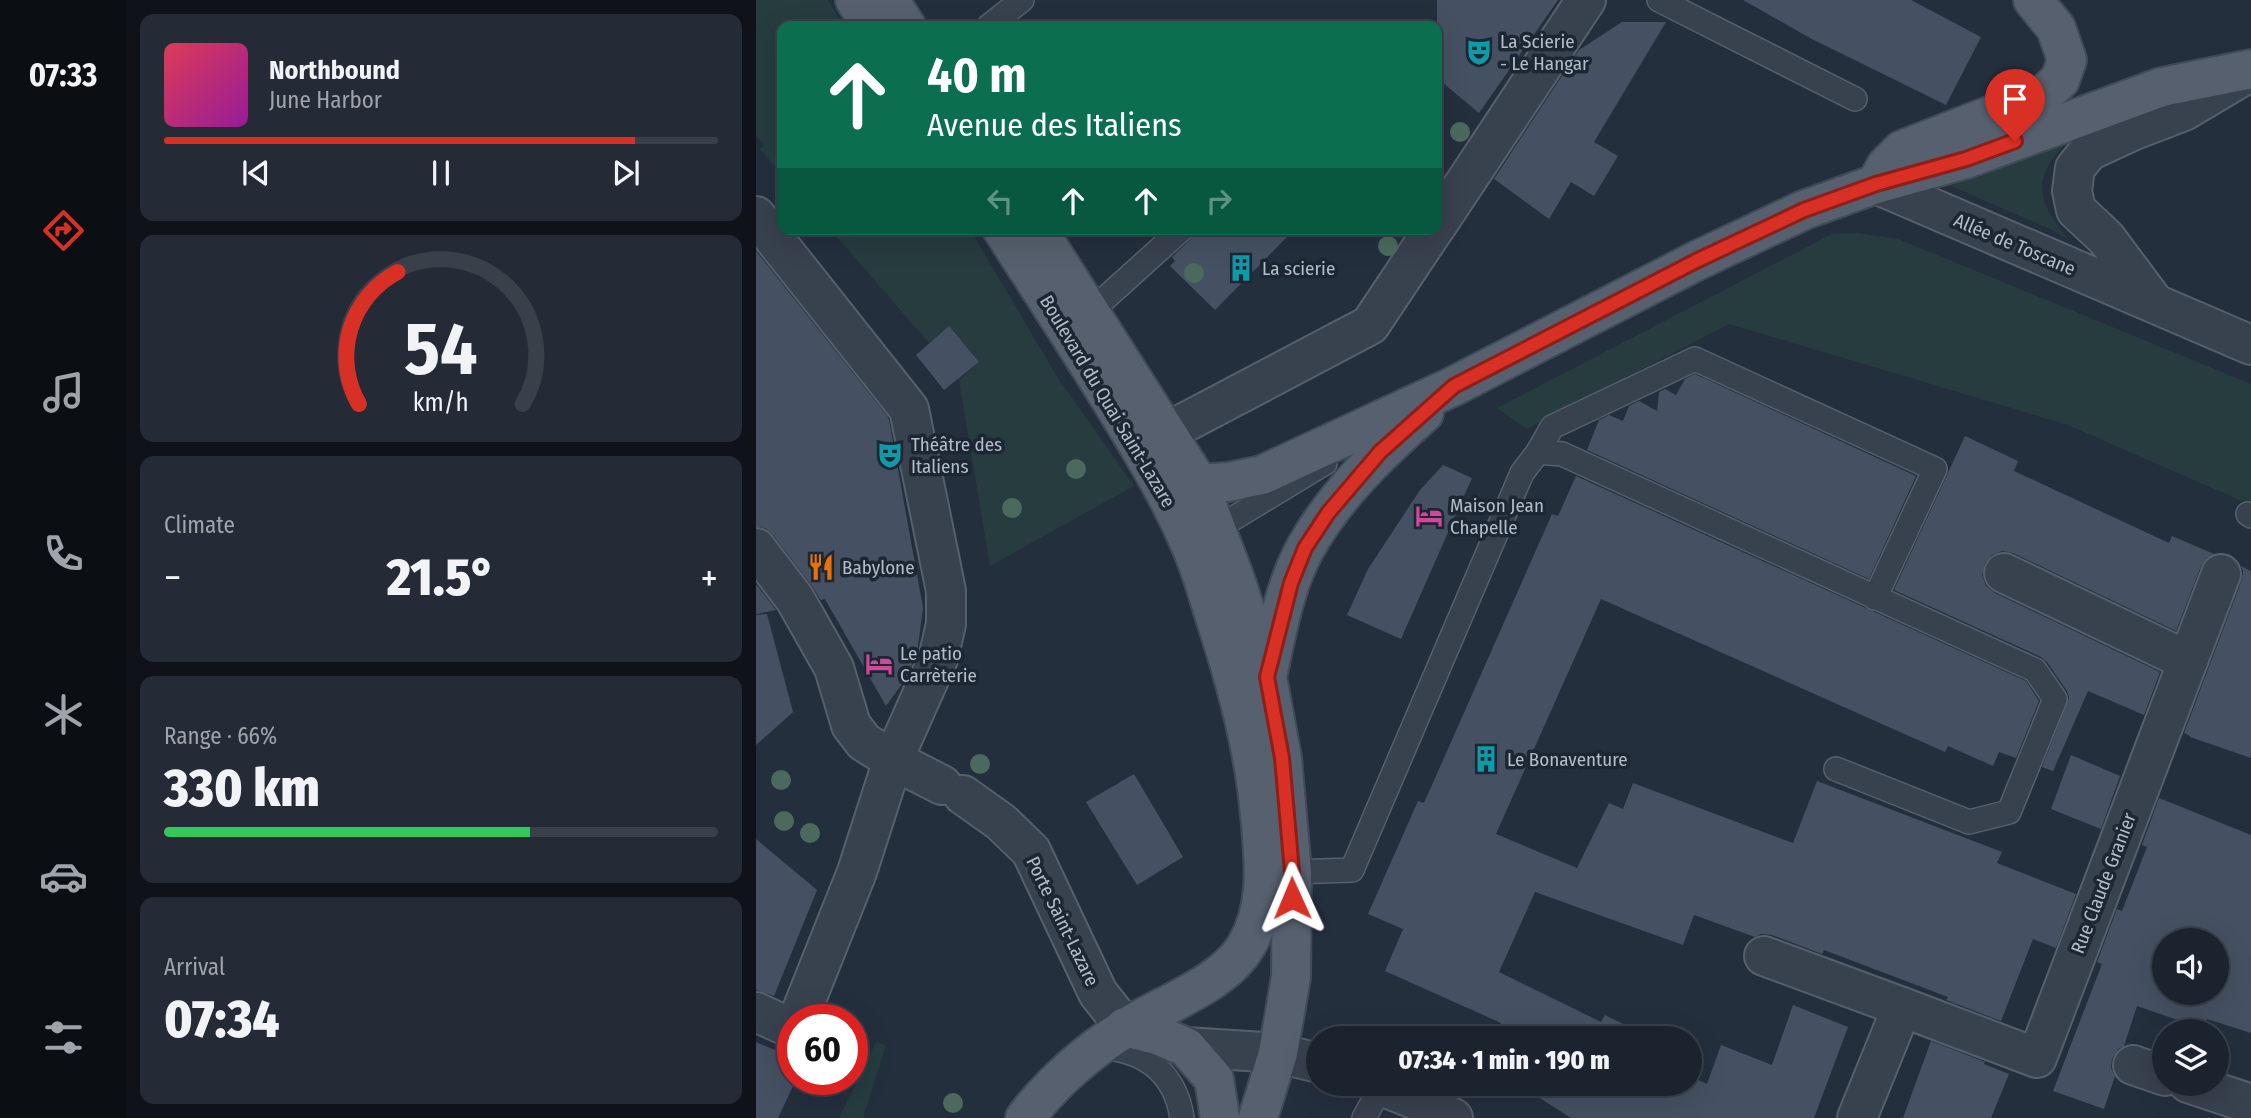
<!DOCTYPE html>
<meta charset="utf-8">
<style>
:root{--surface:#1b232e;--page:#242b36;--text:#f1f3f6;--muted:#a0a4aa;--line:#39404a;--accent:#d93025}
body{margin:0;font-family:"Fira Sans Condensed",sans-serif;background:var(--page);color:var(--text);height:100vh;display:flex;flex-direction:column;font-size:26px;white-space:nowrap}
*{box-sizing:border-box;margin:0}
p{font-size:23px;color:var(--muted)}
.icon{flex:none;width:38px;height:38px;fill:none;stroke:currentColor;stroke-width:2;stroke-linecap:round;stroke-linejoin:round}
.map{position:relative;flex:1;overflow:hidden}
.drawer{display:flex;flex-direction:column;gap:14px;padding:14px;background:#0f1319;width:630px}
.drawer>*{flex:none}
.guide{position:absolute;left:21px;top:21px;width:665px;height:214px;border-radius:14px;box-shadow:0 7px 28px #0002,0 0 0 2px var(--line);background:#0b6e4f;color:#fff;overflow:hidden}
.fabs{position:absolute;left:1396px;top:928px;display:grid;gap:14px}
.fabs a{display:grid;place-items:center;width:77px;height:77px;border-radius:50%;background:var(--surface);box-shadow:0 7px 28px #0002,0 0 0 2px var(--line);font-size:35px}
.speed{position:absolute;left:21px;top:1004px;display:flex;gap:14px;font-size:35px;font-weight:700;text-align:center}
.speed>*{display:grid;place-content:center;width:91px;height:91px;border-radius:50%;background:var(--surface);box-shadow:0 7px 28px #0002,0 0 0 2px var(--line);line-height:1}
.speed .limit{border:10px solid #d22;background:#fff;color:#111}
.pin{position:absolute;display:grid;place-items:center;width:60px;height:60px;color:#fff;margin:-72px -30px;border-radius:50% 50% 50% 0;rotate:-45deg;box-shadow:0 0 7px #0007}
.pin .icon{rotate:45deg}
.me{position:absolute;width:77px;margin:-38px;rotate:359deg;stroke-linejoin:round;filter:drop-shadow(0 0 5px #0008)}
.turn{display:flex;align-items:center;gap:24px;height:147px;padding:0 35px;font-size:32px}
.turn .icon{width:91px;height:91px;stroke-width:2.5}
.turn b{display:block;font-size:49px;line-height:60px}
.lanes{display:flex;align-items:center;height:66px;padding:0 35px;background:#0003;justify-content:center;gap:35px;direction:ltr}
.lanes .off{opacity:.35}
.big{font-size:52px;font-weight:800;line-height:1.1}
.drawer .card{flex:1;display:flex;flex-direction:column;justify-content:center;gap:10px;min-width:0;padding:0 24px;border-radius:14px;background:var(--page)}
.drawer .dial{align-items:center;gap:0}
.dial svg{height:182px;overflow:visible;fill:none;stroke:var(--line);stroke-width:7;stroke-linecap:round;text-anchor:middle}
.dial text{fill:var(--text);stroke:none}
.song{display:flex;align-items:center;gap:21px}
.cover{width:84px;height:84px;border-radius:10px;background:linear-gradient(135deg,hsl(350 70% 55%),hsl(300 70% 35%))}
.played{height:7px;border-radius:4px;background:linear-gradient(90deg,var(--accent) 85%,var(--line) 85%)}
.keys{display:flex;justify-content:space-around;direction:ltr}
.heat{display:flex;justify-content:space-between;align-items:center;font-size:38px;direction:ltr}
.charge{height:10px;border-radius:5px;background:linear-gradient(90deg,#34c759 66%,var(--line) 0)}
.trip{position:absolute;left:550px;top:1026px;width:396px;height:70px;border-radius:35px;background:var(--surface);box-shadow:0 7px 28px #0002,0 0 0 2px var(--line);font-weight:800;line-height:70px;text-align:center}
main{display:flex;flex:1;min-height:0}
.tab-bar{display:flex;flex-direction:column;width:126px;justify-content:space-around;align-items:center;background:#0b0e12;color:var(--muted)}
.tab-bar .icon{width:49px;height:49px}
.tab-bar .current{color:var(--accent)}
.tab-bar b{font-size:32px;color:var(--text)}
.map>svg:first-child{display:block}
</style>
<main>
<nav class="tab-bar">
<b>07:33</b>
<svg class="icon current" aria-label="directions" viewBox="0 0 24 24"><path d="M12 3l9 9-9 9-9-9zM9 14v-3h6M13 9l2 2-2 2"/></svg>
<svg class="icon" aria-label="music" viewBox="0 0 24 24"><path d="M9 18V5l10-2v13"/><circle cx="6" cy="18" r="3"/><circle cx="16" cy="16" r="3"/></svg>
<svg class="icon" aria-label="phone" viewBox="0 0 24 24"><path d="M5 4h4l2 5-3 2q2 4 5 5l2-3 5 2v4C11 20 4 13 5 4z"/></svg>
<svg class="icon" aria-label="climate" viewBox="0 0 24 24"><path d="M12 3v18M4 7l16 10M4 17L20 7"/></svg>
<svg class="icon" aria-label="car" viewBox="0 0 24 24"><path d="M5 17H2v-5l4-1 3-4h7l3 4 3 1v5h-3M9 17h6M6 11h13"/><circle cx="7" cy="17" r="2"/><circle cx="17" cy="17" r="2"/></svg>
<svg class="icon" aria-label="filters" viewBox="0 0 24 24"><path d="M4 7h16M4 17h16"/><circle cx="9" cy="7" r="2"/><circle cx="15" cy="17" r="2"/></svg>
</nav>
<section class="drawer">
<div class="card">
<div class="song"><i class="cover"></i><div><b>Northbound</b><p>June Harbor</p></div></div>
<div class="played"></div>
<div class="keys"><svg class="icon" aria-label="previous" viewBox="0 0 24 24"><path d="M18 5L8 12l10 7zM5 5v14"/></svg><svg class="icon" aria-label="pause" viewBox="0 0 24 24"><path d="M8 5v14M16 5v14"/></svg><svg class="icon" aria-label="next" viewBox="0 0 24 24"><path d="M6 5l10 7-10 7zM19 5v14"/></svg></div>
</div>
<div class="card dial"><svg viewBox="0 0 100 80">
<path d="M14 69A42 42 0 1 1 86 69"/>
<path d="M14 69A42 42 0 0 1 31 11" stroke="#d93025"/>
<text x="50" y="56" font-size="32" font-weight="700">54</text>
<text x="50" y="72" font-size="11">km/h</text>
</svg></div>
<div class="card"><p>Climate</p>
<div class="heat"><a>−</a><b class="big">21.5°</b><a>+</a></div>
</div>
<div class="card"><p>Range · 66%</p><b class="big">330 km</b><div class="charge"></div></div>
<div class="card"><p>Arrival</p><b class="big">07:34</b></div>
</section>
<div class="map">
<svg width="1495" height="1118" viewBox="0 0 1495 1118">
<rect width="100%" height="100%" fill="#242f3e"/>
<g fill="#263c3f">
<polygon points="0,0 72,0 88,26 26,26 26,175 4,149 8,145 0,135"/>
<path d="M 1310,144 C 1272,180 1284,205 1313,240 L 1296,230 L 1195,186 Z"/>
<polygon points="74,229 214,229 300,375 378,486 234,566 203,380 223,362 193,327 173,343"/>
<polygon points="1101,233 1142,239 1495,384 1495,505 1312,425 973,324 771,429 741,408 1076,234"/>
<polygon points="120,1042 130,1045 107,1118 83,1118"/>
</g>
<g fill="#455162" fill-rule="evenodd">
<polygon points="681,0 802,0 723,113 681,78"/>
<polygon points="987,0 1155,0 1225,37 1190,105 1054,38"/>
<polygon points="866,22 910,22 838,142 862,156 838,196 815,182 793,219 738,179 823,50"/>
<polygon points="440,229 539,229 459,310 414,266 419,261 416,257 435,239"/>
<polygon points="0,251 132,417 134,425 167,608 161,653 149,680 130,706 69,599 65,600 56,586 17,535 9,528 0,527"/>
<polygon points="193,326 223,362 188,390 160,355"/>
<polygon points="939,374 1160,476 1113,579 831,450 843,420 853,415 867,421 873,406 883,401 901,411 903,392 909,389 920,395 929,379"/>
<polygon points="1209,436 1262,461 1258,471 1413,543 1416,536 1458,554 1451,558 1445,566 1420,631 1257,553 1246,551 1236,555 1229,563 1226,575 1230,586 1239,593 1404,672 1388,715 1332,691 1297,771 1286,767 1313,698 1311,691 1291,662 1285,657 1138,590"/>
<polygon points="687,465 716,478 645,639 591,615 612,569 664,490"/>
<polygon points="820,476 1270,681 1283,701 1260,758 1243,752 1237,766 1192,746 1189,752 845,599 740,834 821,868 853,803 867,809 877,783 1037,843 1061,781 1246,852 1241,863 1320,894 1300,948 1277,939 1245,1021 1190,1000 1192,997 1068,950 1066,954 1016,935 1005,934 999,937 938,915 927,945 779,892 743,972 845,1022 849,1015 885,1033 883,1038 738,1038 745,1023 629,971 647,929 612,914 662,801 668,803 796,514 802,516"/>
<polygon points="1485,566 1495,571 1495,758 1434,737 1434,736 1428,733 1485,582 1487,571"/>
<polygon points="0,584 20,610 0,614"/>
<polygon points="11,614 37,712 0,745 0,615"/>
<polygon points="1315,755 1364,776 1345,829 1295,809"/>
<polygon points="378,774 427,857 381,885 330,802"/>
<path d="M 1403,798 L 1495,835 L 1495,1033 L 1451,1019 L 1448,1029 L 1381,1006 L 1368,1046 L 1362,1049 L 1356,1059 L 1355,1068 L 1359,1076 L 1348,1109 L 1297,1091 L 1346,964 L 1341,962 L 1361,909 L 1366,911 L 1391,847 L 1386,845 ZM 1409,940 L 1461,940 L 1461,992 L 1409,992 Z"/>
<polygon points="0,839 61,890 18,996 0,990"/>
<polygon points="1037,1005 1092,1027 1058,1118 815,1118 760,1083 933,1083 933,1076 951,1084 965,1045 1016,1065"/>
<polygon points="1175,1041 1229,1062 1228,1064 1253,1074 1235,1118 1147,1118"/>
<polygon points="0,1042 37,1058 37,1086 22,1118 0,1118"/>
</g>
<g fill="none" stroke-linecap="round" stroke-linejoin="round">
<defs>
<g id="service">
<polyline points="903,0 1099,99"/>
<polyline points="233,26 266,0"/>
<polyline points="334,312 426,229"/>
<polyline points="782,452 796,427 939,359 1179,469 1119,598"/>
<polyline points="1492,514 1495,516"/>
<polyline points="453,536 460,529 569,463"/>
<polyline points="536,872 596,870 766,473 782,452 806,454 1279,670 1299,699 1253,812 1213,822 1080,769"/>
<path d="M 341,1047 C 387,1049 419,1071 426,1118"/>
<polyline points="608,1118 625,1087"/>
</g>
<g id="minor">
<polyline points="1120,184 1495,345"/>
<polyline points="0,216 153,409 190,591 190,624 182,659 137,760 101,872 42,1020"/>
<polyline points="681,225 830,0"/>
<polyline points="1397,301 1350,238 1320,210 1316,191 1319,168 1333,151 1376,131 1428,111 1495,71"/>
<polyline points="411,432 614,325 678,229"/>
<polyline points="0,548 39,599 78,668 95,725 108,742 137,760 186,785"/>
<polyline points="1248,573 1432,661"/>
<polyline points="207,795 245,822 275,851 342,993 369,1027"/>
<polyline points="1008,956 1146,1007"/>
<polyline points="0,1012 37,1029"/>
<polyline points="430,1047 522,1053 562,1063"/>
<polyline points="1377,1065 1409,1076"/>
<polyline points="618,1083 675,1106 697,1118"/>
<polyline points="1432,1083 1495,1104"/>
<polyline points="1101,1118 1146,1007 1281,1058 1465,574"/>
</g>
<g id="primary">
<polyline points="99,0 116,26"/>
<polyline points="133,0 150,26"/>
<polyline points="1120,184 1130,166 1146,150 1287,95 1304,80 1311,60 1300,28 1277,0"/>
<path d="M 246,229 C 284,288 322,346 358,405 C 387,452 416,500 437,551 C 446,572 452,595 459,617 C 480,682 498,747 504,815 C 508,859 514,906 490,946 C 467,985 405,1005 368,1029 C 330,1053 296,1083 269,1118"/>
<polyline points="281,229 443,484 479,579 511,677 526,758 536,872 535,977 522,1053 502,1118"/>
<polyline points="443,484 472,482 506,475 698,386 940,261 1048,210 1120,184 1210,159 1406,87 1495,69"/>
<path d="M 511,676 C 521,633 528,586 550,547 C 579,495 624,452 668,413"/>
<polyline points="369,1027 401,1035 430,1047 458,1079 464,1118"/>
</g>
</defs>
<use href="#service" stroke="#565f6c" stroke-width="26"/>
<use href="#minor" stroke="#565f6c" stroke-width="42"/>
<use href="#primary" stroke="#414a57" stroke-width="42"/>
<use href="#service" stroke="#38414e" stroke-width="23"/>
<use href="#minor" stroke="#38414e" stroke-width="38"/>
<use href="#primary" stroke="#56606e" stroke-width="38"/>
</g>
<g fill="#4b6a5d">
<circle cx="704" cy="132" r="10"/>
<circle cx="632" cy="246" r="10"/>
<circle cx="438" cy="273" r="10"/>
<circle cx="320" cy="469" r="10"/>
<circle cx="256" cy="508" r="10"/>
<circle cx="224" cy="764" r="10"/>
<circle cx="25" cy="780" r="10"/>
<circle cx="28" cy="821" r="10"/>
<circle cx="54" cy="833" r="10"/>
<circle cx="197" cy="1103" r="10"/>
</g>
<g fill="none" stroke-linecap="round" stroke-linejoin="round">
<defs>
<polyline id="route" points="536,898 536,872 526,758 511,677 535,583 549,548 572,513 624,452 698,386 940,261 1048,210 1120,184 1210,159 1259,141"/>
</defs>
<use href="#route" stroke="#8d1f18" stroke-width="18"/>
<use href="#route" stroke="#d93025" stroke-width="12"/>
</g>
<defs>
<symbol id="theatre-bare" viewBox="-9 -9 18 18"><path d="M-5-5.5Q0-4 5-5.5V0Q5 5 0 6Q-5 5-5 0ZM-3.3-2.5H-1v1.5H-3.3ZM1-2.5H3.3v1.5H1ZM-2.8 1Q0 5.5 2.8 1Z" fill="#0f9aa8" stroke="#1d2633" stroke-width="2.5" paint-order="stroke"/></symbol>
<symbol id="building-bare" viewBox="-9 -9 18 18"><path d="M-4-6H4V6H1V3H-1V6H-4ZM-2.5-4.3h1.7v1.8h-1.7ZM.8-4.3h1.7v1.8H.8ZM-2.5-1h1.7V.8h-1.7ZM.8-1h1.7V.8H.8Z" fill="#0f9aa8" stroke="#1d2633" stroke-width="2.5" paint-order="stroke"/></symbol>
<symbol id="hotel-bare" viewBox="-9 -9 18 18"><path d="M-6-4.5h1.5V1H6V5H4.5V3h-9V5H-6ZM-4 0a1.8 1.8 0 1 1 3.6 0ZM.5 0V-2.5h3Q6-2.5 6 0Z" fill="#d1479c" stroke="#1d2633" stroke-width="2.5" paint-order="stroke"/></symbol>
<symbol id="restaurant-bare" viewBox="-9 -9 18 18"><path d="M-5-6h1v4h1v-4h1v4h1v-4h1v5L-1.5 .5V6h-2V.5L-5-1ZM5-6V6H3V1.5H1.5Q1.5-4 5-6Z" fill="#e8710a" stroke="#1d2633" stroke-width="2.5" paint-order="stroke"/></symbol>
</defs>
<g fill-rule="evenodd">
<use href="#theatre-bare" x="704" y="33" width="38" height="38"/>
<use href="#building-bare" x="466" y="249" width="38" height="38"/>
<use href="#theatre-bare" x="115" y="436" width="38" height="38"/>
<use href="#hotel-bare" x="654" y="497" width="38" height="38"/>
<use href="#restaurant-bare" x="46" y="548" width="38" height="38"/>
<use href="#hotel-bare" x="104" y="645" width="38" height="38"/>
<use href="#building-bare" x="711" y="740" width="38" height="38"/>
</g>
<g text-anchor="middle" stroke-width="7" stroke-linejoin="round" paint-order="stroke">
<g font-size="19" fill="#b4bcc9" stroke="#1d2633" text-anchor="start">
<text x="744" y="48">La Scierie<tspan x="744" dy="22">- Le Hangar</tspan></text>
<text x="506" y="275">La scierie</text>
<text x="155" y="451">Théâtre des<tspan x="155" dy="22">Italiens</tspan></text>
<text x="694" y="512">Maison Jean<tspan x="694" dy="22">Chapelle</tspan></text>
<text x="86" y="574">Babylone</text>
<text x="144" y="660">Le patio<tspan x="144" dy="22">Carrèterie</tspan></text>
<text x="751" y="766">Le Bonaventure</text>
</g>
<g font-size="19" fill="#b4bcc9" stroke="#1d2633">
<text transform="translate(1259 244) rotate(23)" y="7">Allée de Toscane</text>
<text transform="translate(352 401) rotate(59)" y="7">Boulevard du Quai Saint-Lazare</text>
<text transform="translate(1347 883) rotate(-69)" y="7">Rue Claude Granier</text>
<text transform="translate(307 921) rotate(64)" y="7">Porte Saint-Lazare</text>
</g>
</g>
</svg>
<div class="fabs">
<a><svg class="icon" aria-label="sound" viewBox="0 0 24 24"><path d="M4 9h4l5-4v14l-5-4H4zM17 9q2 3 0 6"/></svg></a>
<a><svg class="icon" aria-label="layers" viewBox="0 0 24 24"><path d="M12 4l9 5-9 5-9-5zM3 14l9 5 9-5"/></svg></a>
</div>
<div class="speed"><div class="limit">60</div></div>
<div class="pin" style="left:1259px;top:141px;background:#d93025"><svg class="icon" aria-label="arrive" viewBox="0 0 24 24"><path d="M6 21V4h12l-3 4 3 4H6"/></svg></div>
<svg class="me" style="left:536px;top:898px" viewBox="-20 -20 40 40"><path d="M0-17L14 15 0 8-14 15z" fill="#d93025" stroke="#fff" stroke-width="4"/></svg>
<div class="trip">07:34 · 1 min · 190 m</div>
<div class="guide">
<div class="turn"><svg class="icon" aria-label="ahead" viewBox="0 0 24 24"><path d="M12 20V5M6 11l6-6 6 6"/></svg><div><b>40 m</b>Avenue des Italiens</div></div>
<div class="lanes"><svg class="icon off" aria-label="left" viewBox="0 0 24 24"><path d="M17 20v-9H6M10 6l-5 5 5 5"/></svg><svg class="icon" aria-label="ahead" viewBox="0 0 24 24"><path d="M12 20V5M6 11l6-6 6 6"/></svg><svg class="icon" aria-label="ahead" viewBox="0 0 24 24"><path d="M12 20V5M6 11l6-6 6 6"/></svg><svg class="icon off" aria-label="right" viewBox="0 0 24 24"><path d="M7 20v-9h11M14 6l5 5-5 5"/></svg></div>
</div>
</div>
</main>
